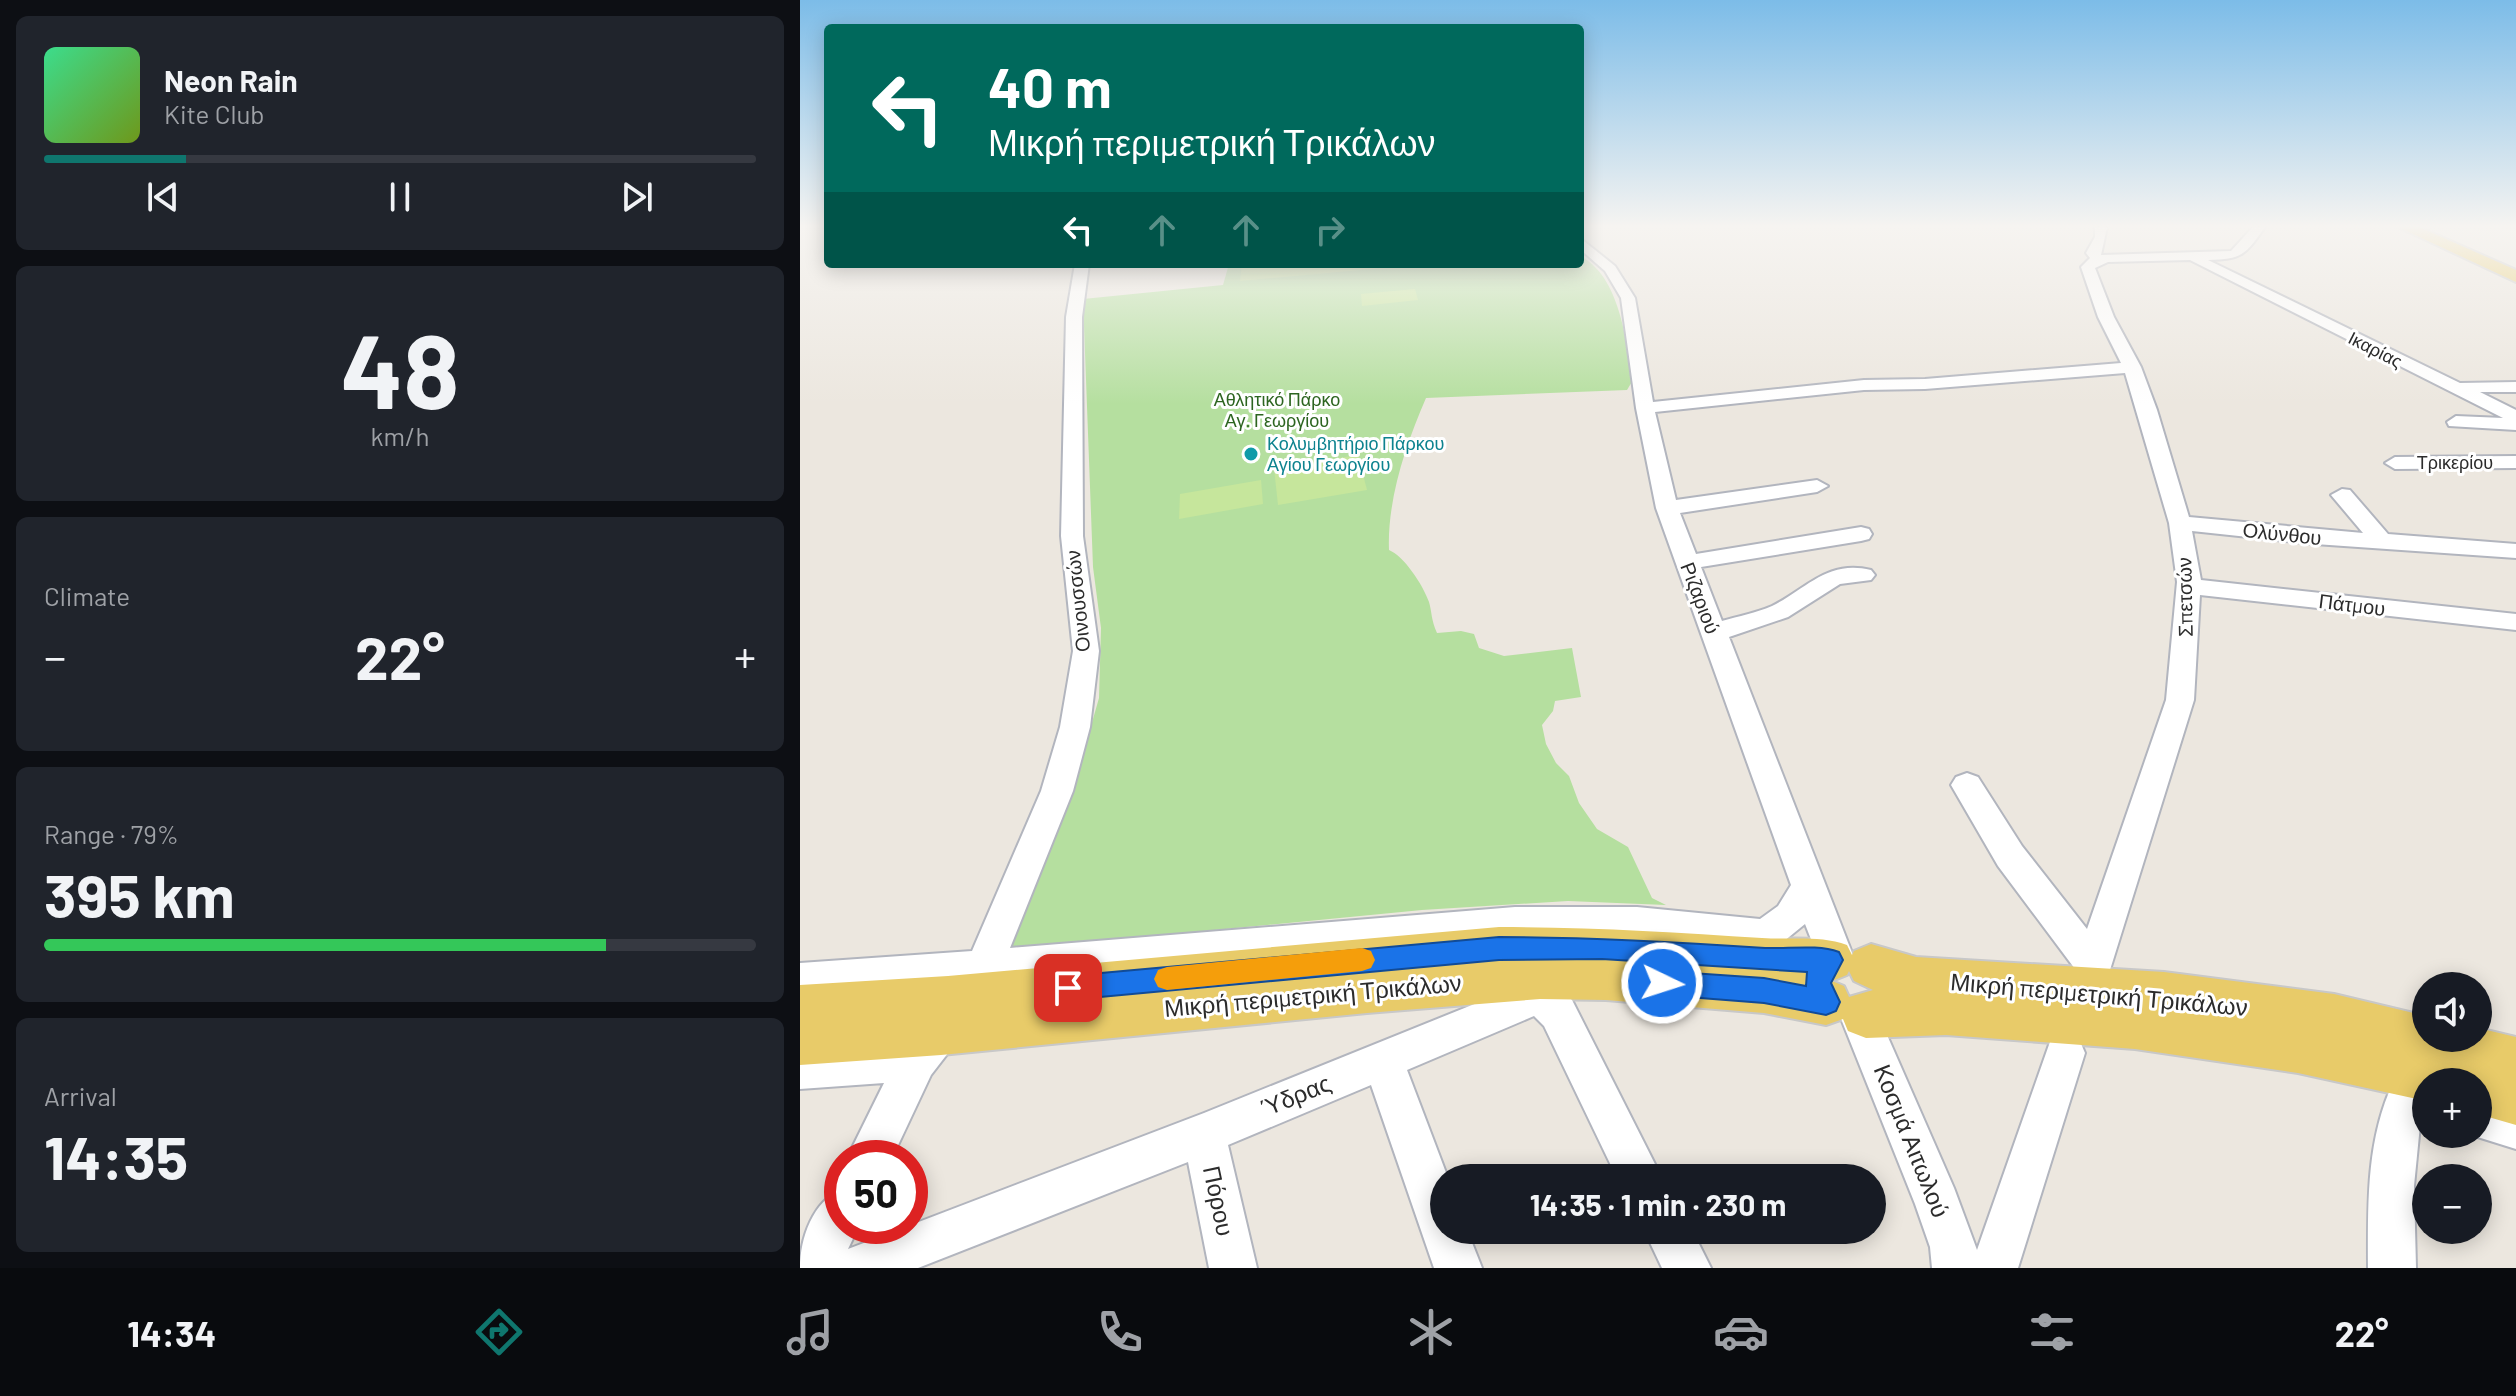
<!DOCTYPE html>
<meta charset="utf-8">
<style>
:root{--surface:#171b24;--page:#20242c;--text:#f1f3f6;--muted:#9ea1a6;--line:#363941;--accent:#0f766e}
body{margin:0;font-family:Barlow,sans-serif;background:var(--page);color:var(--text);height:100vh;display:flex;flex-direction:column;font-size:30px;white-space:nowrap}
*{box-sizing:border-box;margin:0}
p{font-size:26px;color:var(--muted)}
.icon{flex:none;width:44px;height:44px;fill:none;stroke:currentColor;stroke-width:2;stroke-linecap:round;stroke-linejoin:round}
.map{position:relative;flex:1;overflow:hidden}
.drawer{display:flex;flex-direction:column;gap:16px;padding:16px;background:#0d0f14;width:800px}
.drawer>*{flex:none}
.top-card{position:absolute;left:24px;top:24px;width:760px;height:244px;border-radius:8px;box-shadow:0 4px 20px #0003;background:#00695c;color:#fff;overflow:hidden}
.controls{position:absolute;left:1612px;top:972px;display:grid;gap:16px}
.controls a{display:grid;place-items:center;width:80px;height:80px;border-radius:50%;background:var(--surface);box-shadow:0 4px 20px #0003;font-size:40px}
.speed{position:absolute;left:24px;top:1140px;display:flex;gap:16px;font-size:40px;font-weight:700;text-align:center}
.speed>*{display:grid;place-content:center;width:104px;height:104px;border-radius:50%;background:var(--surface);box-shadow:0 4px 20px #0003;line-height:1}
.speed .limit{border:12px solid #d22;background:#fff;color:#111}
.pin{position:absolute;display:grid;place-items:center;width:68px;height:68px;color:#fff;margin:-34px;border-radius:16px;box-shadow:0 4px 12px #0006}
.me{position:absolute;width:88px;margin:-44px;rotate:94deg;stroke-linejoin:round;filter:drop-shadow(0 0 6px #0008)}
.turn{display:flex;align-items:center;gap:28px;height:168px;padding:0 32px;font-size:36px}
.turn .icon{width:104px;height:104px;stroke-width:2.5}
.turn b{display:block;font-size:56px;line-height:68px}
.lanes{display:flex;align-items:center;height:76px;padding:0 32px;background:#0003;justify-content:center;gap:40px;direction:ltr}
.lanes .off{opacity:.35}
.big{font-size:60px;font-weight:700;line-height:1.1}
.drawer .widget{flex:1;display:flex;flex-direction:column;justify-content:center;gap:12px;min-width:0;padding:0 28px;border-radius:12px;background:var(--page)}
.drawer .dial{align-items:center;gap:0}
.dial b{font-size:104px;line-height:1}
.song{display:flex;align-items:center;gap:24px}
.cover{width:96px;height:96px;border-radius:12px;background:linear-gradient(135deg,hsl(150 70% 55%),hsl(80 70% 35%))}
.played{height:8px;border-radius:4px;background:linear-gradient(90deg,var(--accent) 20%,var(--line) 20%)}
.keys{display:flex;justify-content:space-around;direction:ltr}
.heat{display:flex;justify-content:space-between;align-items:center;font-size:44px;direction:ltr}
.charge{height:12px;border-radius:6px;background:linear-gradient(90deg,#34c759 79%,var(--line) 0)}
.trip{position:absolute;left:630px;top:1164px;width:456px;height:80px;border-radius:40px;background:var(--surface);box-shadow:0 4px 20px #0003;font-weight:700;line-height:80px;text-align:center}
.tab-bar{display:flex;height:128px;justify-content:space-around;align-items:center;background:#090b0e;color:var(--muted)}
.tab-bar .icon{width:56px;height:56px}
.tab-bar .on{color:var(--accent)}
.tab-bar b{font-size:36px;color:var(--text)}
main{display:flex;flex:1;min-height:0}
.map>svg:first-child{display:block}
</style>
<main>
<section class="drawer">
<div class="widget">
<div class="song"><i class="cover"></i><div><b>Neon Rain</b><p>Kite Club</p></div></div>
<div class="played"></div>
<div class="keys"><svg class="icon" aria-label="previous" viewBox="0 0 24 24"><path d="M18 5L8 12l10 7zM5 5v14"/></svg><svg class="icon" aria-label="pause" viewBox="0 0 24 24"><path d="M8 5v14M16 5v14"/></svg><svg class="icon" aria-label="next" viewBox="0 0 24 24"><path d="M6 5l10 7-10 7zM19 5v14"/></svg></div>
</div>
<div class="widget dial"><b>48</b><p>km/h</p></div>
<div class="widget"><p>Climate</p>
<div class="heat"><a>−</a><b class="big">22°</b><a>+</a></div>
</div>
<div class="widget"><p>Range · 79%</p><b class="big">395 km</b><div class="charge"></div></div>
<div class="widget"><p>Arrival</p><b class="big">14:35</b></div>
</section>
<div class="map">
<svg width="1716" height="1268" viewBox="0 0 1716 1268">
<rect width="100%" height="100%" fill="#ece7df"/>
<path fill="#b5df9f" d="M 780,256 C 820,276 826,341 833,380 L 827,390 L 626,398 C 606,444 587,500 589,550 C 604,556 623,585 629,602 C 632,612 631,620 637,633 L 661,631 L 674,634 L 679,648 L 704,656 L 772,648 L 781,697 L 755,701 L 753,711 L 742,725 L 746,744 L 756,763 L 769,776 L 779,803 L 797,829 L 828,847 L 852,898 L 866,905 L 768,901 L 622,910 L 209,950 L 269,803 L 299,698 L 301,628 L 293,567 L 283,299 L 423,285 L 429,264 L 780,264 Z"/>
<g fill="#c6e69c">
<polygon points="442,264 603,264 604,266 440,281"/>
<polygon points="615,289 618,300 562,306 561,294"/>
<polygon points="558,455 567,490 478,505 474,468"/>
<polygon points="461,480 463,504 379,519 380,494"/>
</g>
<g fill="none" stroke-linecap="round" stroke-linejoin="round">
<defs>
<g id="minor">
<path d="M 1295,227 L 1307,227 L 1301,255 L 1431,251 L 1453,227 L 1465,227 C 1445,255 1443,259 1408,260 L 1660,383 L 1716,382 L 1716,392 L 1680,392 L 1716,410 L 1716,430 L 1649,426 L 1647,422 L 1656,416 L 1703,418 L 1390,260 L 1308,262 L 1295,268 L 1314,317 L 1341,367 L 1357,410 L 1389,517 L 1563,533 L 1531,495 L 1542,489 L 1550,490 L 1588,534 L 1716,544 L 1716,558 L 1515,544 L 1392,531 L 1401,580 L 1716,614 L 1716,630 L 1400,595 L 1394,700 L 1300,1002 L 1287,1007 L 1274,1002 L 1268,990 L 1275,969 L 1198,866 L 1151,785 L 1156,777 L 1167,773 L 1178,777 L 1222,846 L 1287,929 L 1366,700 L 1377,582 L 1369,523 L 1325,373 L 1125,389 L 1064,390 L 855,412 L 876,500 L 1017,480 L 1028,486 L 1017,492 L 880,513 L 896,554 L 1061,527 L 1069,529 L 1072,534 L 1069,539 L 1061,541 L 901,567 L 922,621 C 939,616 956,613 972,606 C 1006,589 1028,559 1071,570 L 1075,575 L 1071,580 L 1040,584 L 988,617 L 929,637 L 1054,958 L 1049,970 L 1036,974 L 1023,970 L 1005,924 L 978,946 L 965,951 L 837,937 L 715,937 L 393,967 L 0,997 L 0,963 L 172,951 L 241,791 L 260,727 L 273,651 L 261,536 L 266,317 L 275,264 L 289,264 L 282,317 L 283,536 L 299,651 L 290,727 L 273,791 L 210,948 L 715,907 L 837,907 L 960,919 L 978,906 L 991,885 L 856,508 L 836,408 L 821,298 L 805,271 L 780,249 L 780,238 L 815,266 L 835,298 L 853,402 L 1064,380 L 1125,379 L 1321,363 L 1298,317 L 1281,267 L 1290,258 L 1286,253 L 1295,237 Z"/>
<polygon points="1716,456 1716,468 1595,469 1585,463 1595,457"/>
<path d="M 734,980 L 758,987 L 772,1000 L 862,1178 L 817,1178 L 744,1026 L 734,1016 L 607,1070 L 648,1178 L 644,1178 L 644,1230 L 667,1230 L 682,1268 L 634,1268 L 571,1085 L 428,1145 L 457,1268 L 409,1268 L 388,1162 L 118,1268 L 0,1268 C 0,1238 13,1201 42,1189 L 42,1226 L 59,1226 L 48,1249 L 404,1113 Z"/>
<polygon points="1059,998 1073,1003 1154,1188 1177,1250 1251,1039 1265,1034 1279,1039 1285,1053 1218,1268 1132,1268 1130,1247 1115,1204 1040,1016 1045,1003"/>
<polygon points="141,1012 155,1018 161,1031 155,1044 131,1075 92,1158 47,1158 84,1083 0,1089 0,1049 107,1042 127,1018"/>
<path d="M 1610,1083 L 1626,1084 L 1626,1126 L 1620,1125 L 1614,1186 L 1616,1268 L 1568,1268 C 1568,1208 1566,1148 1589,1092 Z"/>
<polygon points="1678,1096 1716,1107 1716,1149 1668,1134 1678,1134"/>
<polygon points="844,1230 892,1230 911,1268 862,1268"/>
</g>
<g id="major">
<polygon points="1598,227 1619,227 1716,270 1716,282"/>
<path d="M 699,927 C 787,927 874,932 962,938 C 991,940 1020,935 1047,945 L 1052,955 L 1054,951 L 1071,944 L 1116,957 L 1364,972 L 1534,994 L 1626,1016 L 1626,1038 L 1678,1038 L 1678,1028 L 1716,1037 L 1716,1125 L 1678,1114 L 1678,1082 L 1626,1082 L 1626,1101 L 1498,1073 L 1335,1049 L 1146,1035 L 1066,1038 L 1048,1031 L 1043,1019 L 1026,1025 L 964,1013 L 806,1000 L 740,999 L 567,1013 L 141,1055 L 0,1065 L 0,985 L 148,976 ZM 1049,971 L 1054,981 L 1073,990 L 1049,997 L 1044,986 L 1032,981 L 1047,975 Z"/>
</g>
</defs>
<use href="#minor" stroke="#b2b5be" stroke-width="4"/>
<use href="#major" stroke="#c8c8c8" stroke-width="4"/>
<use href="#minor" fill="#fff" fill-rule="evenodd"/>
<use href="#major" fill="#e8cb69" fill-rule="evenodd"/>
</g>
<linearGradient id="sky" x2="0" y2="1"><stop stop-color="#7cbce8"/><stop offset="0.56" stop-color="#f6f4f1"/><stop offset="1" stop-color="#f6f4f1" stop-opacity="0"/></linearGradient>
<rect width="1716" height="404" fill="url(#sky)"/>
<path fill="#1a73e8" stroke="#114b97" stroke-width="2" d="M 699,937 C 789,937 877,942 965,948 C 989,949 1017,944 1039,952 L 1043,960 L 1031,983 L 1040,1002 L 1036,1011 L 1026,1015 L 964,1003 L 862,995 L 852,991 L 849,983 L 852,974 L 862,971 L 964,978 L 1006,986 L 1007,972 L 802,959 L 699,960 L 268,1000 L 258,997 L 254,988 L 258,979 L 268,976 Z"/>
<polygon fill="#f59e0b" points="562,948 571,951 575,960 571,968 562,971 367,990 358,987 354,979 358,970 367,967"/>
<circle fill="#0f9aa8" stroke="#fff" stroke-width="3" cx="451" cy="454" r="8"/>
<g text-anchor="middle" stroke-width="6" stroke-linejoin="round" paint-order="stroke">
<g font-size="18" fill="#2c2c2c" stroke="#fff">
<text transform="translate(1575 350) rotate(27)" y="6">Ικαρίας</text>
<text x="1655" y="469">Τρικερίου</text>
</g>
<g font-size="18" fill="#2d6520" stroke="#fff">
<text x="477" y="406">Αθλητικό Πάρκο<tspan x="477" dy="21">Αγ. Γεωργίου</tspan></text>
</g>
<g font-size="18" fill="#0d838f" stroke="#fff" text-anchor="start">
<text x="467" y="450">Κολυμβητήριο Πάρκου<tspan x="467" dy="21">Αγίου Γεωργίου</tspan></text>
</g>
<g font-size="20" fill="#2c2c2c" stroke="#fff">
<text transform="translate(1482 534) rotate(6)" y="7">Ολύνθου</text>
<text transform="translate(1385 597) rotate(-91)" y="7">Σπετσών</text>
<text transform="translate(900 598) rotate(69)" y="7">Ριζαριού</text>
<text transform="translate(278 601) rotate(-96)" y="7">Οινουσσών</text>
<text transform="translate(1552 605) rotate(7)" y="7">Πάτμου</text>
</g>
<g font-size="24" fill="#2c2c2c" stroke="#fff">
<text transform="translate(1299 995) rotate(5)" y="8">Μικρή περιμετρική Τρικάλων</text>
<text transform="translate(513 996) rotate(-5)" y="8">Μικρή περιμετρική Τρικάλων</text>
<text transform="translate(496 1096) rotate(-22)" y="8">Ύδρας</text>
<text transform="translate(1111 1141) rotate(68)" y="8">Κοσμά Αιτωλού</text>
<text transform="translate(418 1201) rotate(78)" y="8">Πόρου</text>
</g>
</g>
</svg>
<div class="controls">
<a><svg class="icon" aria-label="sound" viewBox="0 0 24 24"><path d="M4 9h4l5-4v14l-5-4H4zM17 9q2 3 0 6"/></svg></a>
<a>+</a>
<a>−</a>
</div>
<div class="speed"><div class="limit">50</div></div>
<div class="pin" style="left:268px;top:988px;background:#d93025"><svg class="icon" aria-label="arrive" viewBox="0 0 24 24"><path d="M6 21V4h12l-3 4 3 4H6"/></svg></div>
<svg class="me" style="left:862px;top:983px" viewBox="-20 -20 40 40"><circle r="17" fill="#1a73e8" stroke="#fff" stroke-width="3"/><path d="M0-11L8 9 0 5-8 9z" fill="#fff"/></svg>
<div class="trip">14:35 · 1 min · 230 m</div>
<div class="top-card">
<div class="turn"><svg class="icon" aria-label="left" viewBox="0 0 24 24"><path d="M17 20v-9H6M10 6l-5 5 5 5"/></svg><div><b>40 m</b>Μικρή περιμετρική Τρικάλων</div></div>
<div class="lanes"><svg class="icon" aria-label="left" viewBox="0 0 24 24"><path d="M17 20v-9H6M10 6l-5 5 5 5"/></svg><svg class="icon off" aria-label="ahead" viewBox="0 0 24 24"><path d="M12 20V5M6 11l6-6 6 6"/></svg><svg class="icon off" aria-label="ahead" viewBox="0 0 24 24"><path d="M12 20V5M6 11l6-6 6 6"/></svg><svg class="icon off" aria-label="right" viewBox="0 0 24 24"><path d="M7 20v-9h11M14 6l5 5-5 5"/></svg></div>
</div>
</div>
</main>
<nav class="tab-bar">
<b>14:34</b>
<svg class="icon on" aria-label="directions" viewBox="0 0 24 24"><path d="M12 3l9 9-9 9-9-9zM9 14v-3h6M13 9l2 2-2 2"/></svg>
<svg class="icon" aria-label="music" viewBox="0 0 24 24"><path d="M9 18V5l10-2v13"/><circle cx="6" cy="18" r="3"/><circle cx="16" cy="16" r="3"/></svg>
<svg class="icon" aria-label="phone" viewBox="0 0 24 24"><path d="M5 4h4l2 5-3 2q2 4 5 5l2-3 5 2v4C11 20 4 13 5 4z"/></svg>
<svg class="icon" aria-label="climate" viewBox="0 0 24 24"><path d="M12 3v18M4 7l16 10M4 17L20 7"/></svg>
<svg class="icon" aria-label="car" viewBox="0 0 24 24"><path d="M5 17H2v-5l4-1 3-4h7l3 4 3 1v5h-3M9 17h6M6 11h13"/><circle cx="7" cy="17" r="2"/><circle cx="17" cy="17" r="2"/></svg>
<svg class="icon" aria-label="filters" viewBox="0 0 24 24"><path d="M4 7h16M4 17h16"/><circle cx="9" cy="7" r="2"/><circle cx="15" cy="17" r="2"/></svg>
<b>22°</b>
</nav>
